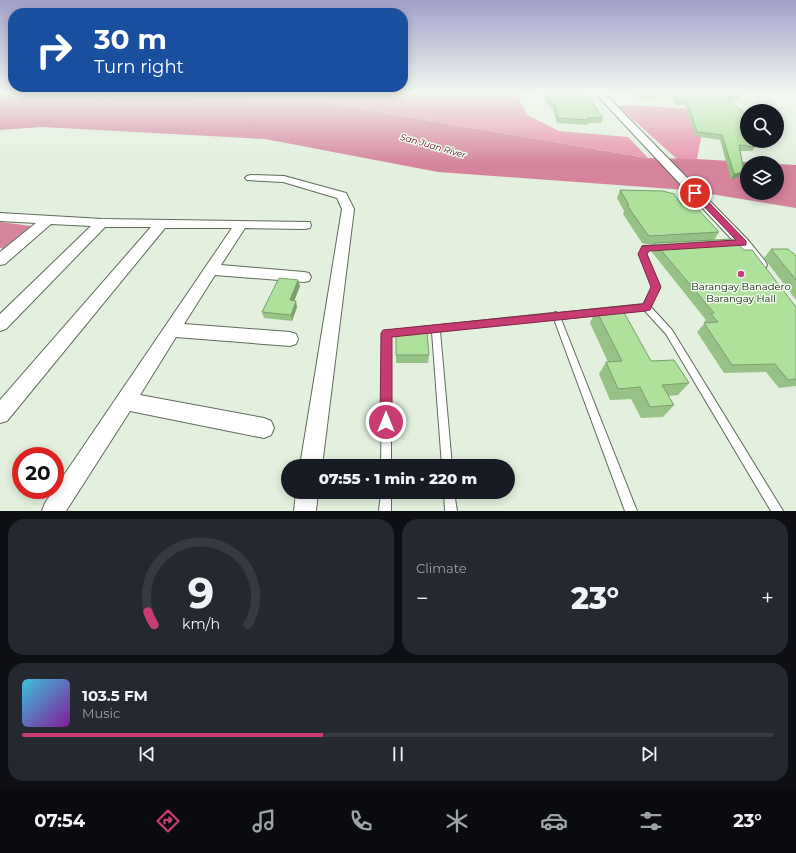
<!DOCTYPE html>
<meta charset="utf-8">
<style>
:root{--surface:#171b24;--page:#242831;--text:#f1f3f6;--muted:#9ea1a6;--line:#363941;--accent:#c73c72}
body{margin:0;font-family:Montserrat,sans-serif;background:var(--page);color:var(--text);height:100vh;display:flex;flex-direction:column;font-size:15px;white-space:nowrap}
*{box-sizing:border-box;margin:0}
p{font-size:13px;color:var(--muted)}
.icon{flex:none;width:22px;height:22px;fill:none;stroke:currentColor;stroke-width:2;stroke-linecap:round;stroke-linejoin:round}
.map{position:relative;height:511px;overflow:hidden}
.drawer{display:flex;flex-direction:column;gap:8px;padding:8px;background:#0d0f14;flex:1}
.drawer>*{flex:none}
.guide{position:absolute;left:8px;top:8px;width:400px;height:84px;border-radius:16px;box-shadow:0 2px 10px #0003;background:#1a4fa0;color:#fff;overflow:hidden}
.tools{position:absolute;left:740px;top:104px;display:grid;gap:8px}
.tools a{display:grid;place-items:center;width:44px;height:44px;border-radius:50%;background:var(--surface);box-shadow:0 2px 10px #0003;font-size:20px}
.speed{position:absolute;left:12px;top:447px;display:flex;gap:8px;font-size:20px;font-weight:700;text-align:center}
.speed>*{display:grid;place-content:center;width:52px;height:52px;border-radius:50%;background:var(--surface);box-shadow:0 2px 10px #0003;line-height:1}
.speed .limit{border:6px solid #d22;background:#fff;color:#111}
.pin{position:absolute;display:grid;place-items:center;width:34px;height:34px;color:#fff;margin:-17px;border:2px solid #fff;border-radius:50%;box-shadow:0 1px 4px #0007}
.me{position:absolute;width:44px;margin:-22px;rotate:0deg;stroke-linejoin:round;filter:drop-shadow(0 0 3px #0008)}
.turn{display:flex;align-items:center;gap:14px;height:84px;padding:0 20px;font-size:18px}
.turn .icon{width:52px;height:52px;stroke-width:2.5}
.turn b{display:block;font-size:28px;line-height:34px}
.big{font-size:30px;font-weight:800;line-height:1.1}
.drawer .widget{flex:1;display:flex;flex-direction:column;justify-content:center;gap:6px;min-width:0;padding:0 14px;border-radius:16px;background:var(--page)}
.drawer .dial{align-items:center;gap:0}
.dial svg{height:104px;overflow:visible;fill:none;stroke:var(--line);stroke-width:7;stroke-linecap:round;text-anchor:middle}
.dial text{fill:var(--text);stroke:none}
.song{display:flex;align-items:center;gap:12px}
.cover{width:48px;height:48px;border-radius:6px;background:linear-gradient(135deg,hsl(190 70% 55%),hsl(290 70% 35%))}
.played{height:4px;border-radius:2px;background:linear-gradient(90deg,var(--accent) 40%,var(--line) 40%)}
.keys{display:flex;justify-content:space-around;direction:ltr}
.heat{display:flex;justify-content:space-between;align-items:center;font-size:22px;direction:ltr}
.drawer .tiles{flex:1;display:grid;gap:8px;grid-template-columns:1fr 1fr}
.widget:last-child{grid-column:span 2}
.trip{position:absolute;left:281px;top:459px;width:234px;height:40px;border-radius:20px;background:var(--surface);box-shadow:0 2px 10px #0003;font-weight:800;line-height:40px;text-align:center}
.dock{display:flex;height:64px;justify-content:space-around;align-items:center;background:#090b0e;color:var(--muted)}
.dock .icon{width:28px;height:28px}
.dock .selected{color:var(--accent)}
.dock b{font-size:18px;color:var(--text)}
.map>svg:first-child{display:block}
</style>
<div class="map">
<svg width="796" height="511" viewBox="0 0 796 511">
<rect width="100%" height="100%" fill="#e2f0dd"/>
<g fill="#e792ac">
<polygon points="15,93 516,93 527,115 559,131 628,137 648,158 310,100 109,97"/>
<polygon points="633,105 693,109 703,128 697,159 677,159 618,106"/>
</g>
<g fill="#d6839c">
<polygon points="0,93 109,97 310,100 647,158 697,159 765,163 747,163 747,193 777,193 777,164 796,165 796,208 686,190 438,172 265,139 42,127 0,130"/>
<polygon points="0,222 31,226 4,249 0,248"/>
</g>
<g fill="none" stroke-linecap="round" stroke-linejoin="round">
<defs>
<g id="service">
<polygon points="661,245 663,245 664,247 663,249 648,250 646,254 660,287 650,306 672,330 783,511 771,511 666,334 644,310 561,319 637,511 625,511 554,319 440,331 452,466 442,466 432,332 391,336 391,466 381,466 383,333 384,331 553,313 556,312 558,313 644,304 652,287 640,254 643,246"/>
<polygon points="381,492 391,492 391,511 379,511"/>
<polygon points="444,492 454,492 457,511 445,511"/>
</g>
<g id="minor">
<path d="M 595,93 L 604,93 L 748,240 L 765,261 L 767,265 L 765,269 C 752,272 745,255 738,246 Z"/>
<polygon points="251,175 284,176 346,193 354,209 322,466 300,466 342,209 337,198 283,182 247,180 245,178 247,176"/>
<polygon points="0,213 102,219 310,222 311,225 310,228 305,229 245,228 221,265 304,272 309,273 311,277 309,281 304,282 215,275 184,324 290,332 296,334 298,339 296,344 290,346 176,337 140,395 264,418 271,421 274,428 271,435 264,438 130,411 66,511 42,511 45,503 232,228 165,228 7,421 0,423 0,400 151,227 105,227 6,329 0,331 0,314 91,226 51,224 5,264 0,265 0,252 36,223 0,221"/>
<polygon points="296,492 318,492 316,511 294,511"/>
</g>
</defs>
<use href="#service" stroke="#5f6b5b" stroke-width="2"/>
<use href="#minor" stroke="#5f6b5b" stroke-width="2"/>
<use href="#service" fill="#fff" fill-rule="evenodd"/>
<use href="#minor" fill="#fff" fill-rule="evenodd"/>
</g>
<g fill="#96c286">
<polygon points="540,93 585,93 603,118 601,123 588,123 587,125 557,123 553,110"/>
<polygon points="633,93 740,93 740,97 738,101 730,101 747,115 747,133 743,133 755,147 752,151 740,151 744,172 741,176 731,179 720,140 695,136 685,105 676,105 671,97 636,99"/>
<polygon points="620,190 681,204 719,232 714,240 796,307 796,386 779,388 766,372 724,373 697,332 705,323 704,322 706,320 651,251 655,244 645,244 642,243 623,214 624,211 617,198"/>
<polygon points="771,249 796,256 796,300 764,258"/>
<polygon points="300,286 294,301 297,307 292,321 264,318 262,312"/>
<polygon points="596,310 651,361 689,383 678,395 668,396 674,405 663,417 641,418 631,399 610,400 599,374 606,362 608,362 590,323"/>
<polygon points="396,333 429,355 428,363 396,363"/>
</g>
<g fill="#7a9e6d">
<polygon points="744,172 741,176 731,179 734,174"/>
<polygon points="298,280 300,286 292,306 290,300"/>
<polygon points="296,301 297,307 292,321 291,315"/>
</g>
<g fill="#aee19c" stroke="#7a9e6d">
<polygon points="545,93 585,93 603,118 587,118 589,120 558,118 555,105"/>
<polygon points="637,93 660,93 638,94"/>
<polygon points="673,93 740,93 740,97 725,97 747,115 747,119 743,119 747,124 747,128 739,127 747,137 747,141 750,141 755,147 739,145 744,172 734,174 722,135 697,132 687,101 678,100"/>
<polygon points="620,190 663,191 674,194 681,204 693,204 719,232 650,236 647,234 627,205 629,205"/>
<polygon points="733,239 744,250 752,250 796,307 796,379 788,380 775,364 732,365 704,323 718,322 711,314 714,313 655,243"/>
<polygon points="771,249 788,249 796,256 796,280"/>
<polygon points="279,278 298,280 290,300 296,301 291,315 262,312"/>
<polygon points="622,309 651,361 674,360 689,383 662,385 674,405 650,407 640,387 618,389 606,362 622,361 596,310"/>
<polygon points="396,333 427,333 429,355 396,355"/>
</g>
<linearGradient id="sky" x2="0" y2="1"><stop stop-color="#a1a0ca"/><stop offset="0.56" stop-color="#f2f8f0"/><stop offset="1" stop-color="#f2f8f0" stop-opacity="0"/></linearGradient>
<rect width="796" height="165" fill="url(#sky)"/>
<polygon fill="#c73c72" stroke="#81274a" points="693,191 698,191 746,241 746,245 649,251 647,254 661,287 650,310 646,311 392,337 392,422 390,426 386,428 382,426 380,422 381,333 383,330 643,304 651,287 638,254 642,246 736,240 693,195"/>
<circle fill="#c73c72" stroke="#effdeb" stroke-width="1.5" cx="741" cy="274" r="4"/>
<g text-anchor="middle" stroke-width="3" stroke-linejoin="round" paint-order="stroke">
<g font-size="9" font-style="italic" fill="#6d0636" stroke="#effdeb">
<text transform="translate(433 146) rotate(16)" y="3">San Juan River</text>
</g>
<g font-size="10" fill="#121711" stroke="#effdeb">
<text x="741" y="290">Barangay Banadero<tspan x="741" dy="12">Barangay Hall</tspan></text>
</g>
</g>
</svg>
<div class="tools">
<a><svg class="icon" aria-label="search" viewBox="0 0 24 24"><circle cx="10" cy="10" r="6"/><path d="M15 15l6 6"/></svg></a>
<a><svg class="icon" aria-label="layers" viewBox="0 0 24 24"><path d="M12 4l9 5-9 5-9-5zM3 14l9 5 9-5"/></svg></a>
</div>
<div class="speed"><div class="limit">20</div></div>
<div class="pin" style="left:695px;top:193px;background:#d93025"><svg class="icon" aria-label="arrive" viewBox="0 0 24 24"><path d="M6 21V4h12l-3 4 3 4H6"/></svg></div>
<svg class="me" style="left:386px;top:422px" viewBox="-20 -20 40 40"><circle r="17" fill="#c73c72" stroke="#fff" stroke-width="3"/><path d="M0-11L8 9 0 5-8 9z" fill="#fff"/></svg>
<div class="trip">07:55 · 1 min · 220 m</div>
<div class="guide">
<div class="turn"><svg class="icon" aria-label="right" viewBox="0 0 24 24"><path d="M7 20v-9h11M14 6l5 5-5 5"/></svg><div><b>30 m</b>Turn right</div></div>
</div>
</div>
<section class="drawer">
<div class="tiles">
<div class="widget dial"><svg viewBox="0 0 100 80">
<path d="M14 69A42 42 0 1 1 86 69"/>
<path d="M14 69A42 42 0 0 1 9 59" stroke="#c73c72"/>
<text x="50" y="56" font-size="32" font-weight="700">9</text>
<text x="50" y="72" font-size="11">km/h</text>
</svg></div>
<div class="widget"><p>Climate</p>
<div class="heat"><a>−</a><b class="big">23°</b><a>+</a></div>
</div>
<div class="widget">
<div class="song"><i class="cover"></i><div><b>103.5 FM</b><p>Music</p></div></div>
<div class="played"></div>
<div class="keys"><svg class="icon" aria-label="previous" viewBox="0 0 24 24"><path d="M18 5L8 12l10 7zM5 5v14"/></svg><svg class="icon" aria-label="pause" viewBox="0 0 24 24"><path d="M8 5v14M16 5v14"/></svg><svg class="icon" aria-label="next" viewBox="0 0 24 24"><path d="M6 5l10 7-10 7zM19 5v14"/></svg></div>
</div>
</div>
</section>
<nav class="dock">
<b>07:54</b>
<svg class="icon selected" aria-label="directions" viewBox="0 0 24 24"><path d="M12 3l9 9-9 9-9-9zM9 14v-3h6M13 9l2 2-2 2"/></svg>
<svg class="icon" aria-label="music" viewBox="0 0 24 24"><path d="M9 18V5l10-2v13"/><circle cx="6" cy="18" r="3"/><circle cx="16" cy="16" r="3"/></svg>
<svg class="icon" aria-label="phone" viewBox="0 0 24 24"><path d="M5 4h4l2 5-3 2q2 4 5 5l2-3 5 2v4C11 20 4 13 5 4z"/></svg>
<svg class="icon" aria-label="climate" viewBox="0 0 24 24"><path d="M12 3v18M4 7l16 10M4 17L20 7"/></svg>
<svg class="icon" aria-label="car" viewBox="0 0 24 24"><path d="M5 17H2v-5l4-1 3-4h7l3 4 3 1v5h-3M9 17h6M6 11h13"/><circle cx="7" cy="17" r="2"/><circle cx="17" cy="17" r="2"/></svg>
<svg class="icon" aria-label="filters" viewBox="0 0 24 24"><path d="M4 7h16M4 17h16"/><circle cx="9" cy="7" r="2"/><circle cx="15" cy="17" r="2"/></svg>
<b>23°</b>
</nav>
